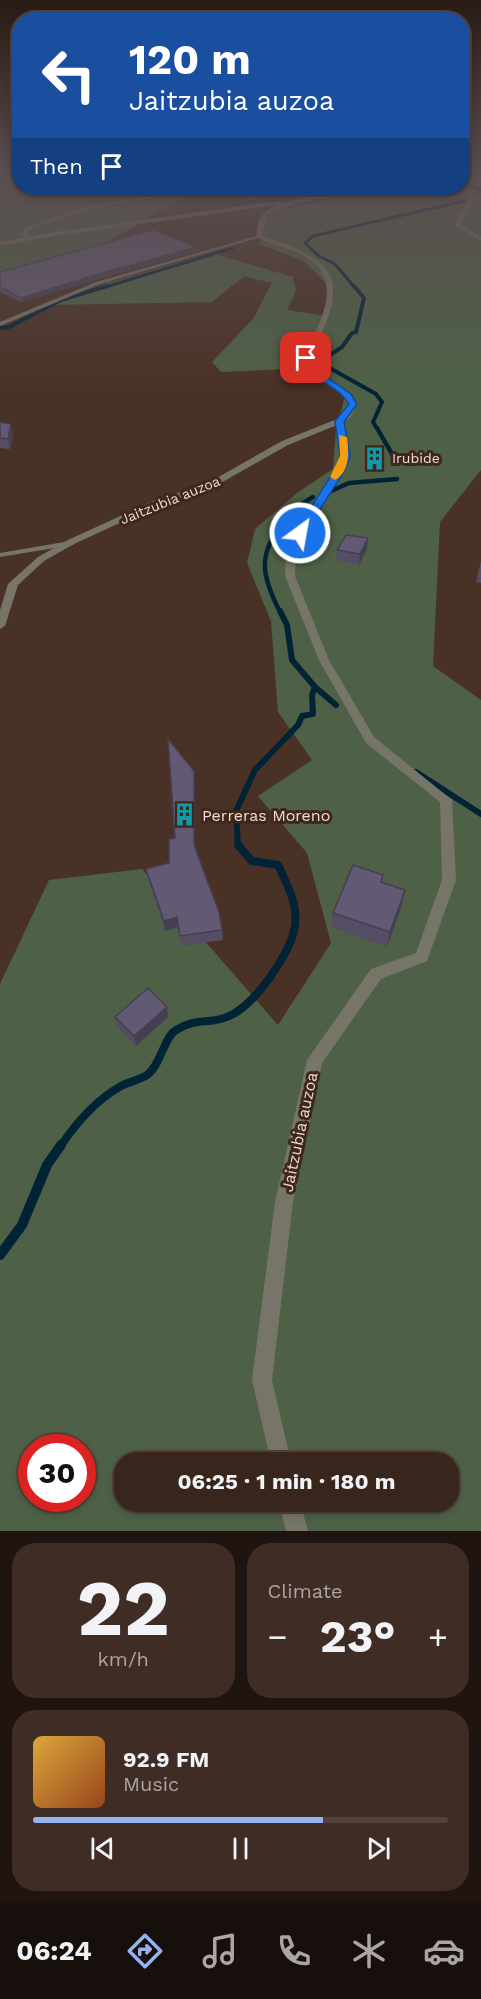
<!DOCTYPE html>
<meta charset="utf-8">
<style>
:root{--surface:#38251c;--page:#3f2d25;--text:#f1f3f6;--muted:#aba5a3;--line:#52423b;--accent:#95b2f1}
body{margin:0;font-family:"Work Sans",sans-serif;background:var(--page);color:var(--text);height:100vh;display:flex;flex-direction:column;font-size:22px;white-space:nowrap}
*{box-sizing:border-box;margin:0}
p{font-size:20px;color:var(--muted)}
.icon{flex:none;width:33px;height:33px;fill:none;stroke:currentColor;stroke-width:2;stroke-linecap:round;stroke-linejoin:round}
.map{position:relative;height:1531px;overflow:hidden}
.sheet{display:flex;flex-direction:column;gap:12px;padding:12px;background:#1f140f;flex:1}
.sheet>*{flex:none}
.top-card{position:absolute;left:12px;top:12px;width:458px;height:183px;border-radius:24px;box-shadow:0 3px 9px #0003,0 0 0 2px var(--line);background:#1a4fa0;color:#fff;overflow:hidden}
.speed{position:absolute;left:18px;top:1434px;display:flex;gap:12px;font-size:30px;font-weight:700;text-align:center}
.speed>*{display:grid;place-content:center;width:78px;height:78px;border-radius:50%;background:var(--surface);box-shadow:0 3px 9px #0003,0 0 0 2px var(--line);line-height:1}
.speed .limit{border:9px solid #d22;background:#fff;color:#111}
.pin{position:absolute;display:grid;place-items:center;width:51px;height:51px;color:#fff;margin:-26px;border-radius:12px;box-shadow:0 3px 9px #0006}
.me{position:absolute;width:66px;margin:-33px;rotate:32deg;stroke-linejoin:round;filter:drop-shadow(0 0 4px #0008)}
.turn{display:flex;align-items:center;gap:21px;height:126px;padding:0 18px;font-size:27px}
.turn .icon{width:78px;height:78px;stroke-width:2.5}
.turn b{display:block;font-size:42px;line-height:51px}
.then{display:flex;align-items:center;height:57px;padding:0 18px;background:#0003;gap:12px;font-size:22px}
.big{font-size:45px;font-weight:700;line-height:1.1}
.sheet .tile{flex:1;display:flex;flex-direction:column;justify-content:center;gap:9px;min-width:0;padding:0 21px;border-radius:24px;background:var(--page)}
.sheet .dial{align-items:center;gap:0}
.dial b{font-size:78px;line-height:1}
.song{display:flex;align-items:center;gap:18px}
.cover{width:72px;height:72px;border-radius:9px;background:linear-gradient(135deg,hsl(40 70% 55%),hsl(20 70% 35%))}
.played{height:6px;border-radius:3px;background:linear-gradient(90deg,var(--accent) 70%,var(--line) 70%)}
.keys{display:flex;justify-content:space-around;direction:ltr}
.heat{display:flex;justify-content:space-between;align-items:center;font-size:33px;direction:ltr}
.sheet .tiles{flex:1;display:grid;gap:12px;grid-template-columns:1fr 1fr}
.tile:last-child{grid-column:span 2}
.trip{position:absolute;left:114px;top:1452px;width:345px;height:60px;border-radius:24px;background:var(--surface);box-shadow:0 3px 9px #0003,0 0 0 2px var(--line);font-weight:700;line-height:60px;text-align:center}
.tabs{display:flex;height:96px;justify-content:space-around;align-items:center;background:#160f0b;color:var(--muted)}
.tabs .icon{width:42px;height:42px}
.tabs .on{color:var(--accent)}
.tabs b{font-size:27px;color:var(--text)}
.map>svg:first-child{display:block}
</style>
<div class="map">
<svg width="481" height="1531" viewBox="0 0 481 1531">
<rect width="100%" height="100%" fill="#4a3125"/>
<g fill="#4e6146" fill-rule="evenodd">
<polygon points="0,176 19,176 20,188 168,188 187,195 105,244 0,275"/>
<path d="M 481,176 L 481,470 L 440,522 L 433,666 L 481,700 L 481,1531 L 0,1531 L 0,984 L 49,880 L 142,869 L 278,1025 L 331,943 L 307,853 L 258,796 L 312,760 L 278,712 L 271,621 L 247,563 L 255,529 L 297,493 L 333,469 L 336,430 L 345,396 L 313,368 L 221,372 L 212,362 L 253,319 L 272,283 L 244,276 L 212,302 L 47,305 L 104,284 L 211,253 L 293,277 L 296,291 L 287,310 L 327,316 L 335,292 L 304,261 L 259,244 L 264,221 L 272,212 L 378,188 L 462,188 L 462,180 ZM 32,1448 L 82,1448 L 82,1498 L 32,1498 ZM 124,1462 L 448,1462 L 448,1502 L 124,1502 Z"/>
</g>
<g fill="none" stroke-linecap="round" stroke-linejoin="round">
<g stroke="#002436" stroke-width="3">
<polyline points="481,178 471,186 481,190"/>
<polyline points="102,288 233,248"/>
<polyline points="355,288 335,264 319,256 305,243 313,236 464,201"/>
</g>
<g stroke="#002436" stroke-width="4">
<polyline points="354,286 364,298 356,332 352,333 342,347 319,362 376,394 382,402 373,422 378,430"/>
<polyline points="0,328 9,327 61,300 107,286"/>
</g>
<g stroke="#002436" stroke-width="4.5">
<polyline points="377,428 392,454"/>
<polyline points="331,491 349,483 397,479"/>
<path d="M 280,612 C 262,577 256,553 285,522 C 294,512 301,503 313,497"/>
</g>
<g stroke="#002436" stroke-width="6">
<polyline points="315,687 336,705"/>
<polyline points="416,772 481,814"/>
<polyline points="238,846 236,811 255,770 298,725 302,716 313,714 312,695 315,687 292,660 287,625 280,611"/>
</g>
<path stroke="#002436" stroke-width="8" d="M 60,1147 C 76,1123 96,1100 121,1086 C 129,1082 139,1080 147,1075 C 161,1065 164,1037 176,1030 C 196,1018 206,1024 224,1018 C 252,1010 291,954 295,926 C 298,904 287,884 278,865 L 252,861 L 238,845"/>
<polyline stroke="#002436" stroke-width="10" points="0,1255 22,1225 47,1165 61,1145"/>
<g fill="#777468" fill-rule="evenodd">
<polygon points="176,188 181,188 147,199 98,207 33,228 25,233 32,237 32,239 28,239 20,233 29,226 95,205 146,197"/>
<polygon points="472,198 481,199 481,201 470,200"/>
<polygon points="257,236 261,237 100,284 0,326 0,322 96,282"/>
<polygon points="70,541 74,543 73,545 0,557 0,553"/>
</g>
<g fill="#777468" fill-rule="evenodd">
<polygon points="462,180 475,199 460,224 481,237 481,241 454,225 469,199 462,185"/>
<path d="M 364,188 L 372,188 L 300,203 L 274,211 L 267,216 L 262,236 C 345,262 348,283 310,358 C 321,378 344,385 357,404 L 350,418 L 344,422 L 349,456 L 344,470 L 296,546 L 295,576 L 329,660 L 374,737 L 452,800 L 456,880 L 427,961 L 381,979 L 322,1063 L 293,1202 L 272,1380 L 291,1462 L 271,1462 L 252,1380 L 275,1202 L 307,1060 L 371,969 L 416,953 L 442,880 L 440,802 L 366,743 L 319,660 L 285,576 L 286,546 L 336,470 L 341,456 L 337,425 L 288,445 L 212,488 L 159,505 L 74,544 L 44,561 L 18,585 L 5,626 L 0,629 L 0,610 L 8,584 L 38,557 L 68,540 L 153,501 L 206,484 L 282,441 L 337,419 L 344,415 L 349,404 C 336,385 315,380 302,358 C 319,326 347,280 304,256 C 289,247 271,245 256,237 C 257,230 257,220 263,214 C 278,198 341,191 364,188 Z"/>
<polygon points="280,201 282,204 54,236 0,246 0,242 54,232"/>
<polygon points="279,1502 300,1502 308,1531 286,1531"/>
</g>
</g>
<g fill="#544d64">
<polygon points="226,188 293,188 251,200 226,191"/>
<polygon points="197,251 95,280 22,302 0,292 0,272"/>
<polygon points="0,422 13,435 10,449 0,448"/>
<polygon points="368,538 367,549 359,565 336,560 337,550"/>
<polygon points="481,561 481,583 476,582"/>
<polygon points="194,771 194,847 222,930 223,940 181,946 178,927 165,931 148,879 146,869 169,863 175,838"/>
<polygon points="383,875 382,883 402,905 387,947 331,927 333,913"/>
<polygon points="115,1017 168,1017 136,1046 117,1027"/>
</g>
<g fill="#453f51">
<polygon points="257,188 293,188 251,200 251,189"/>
<polygon points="196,247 197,251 95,280 22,302 21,298 95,275"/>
<polygon points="11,424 13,435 10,449 8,439"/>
<polygon points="368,538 367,549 359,565 360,554"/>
<polygon points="194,771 195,781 194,855"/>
<polygon points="405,890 402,905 387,947 390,932"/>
<polygon points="177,917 178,927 165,931 164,921"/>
<polygon points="167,1007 168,1017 136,1046 134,1036"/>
</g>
<g fill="#625a74" stroke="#453f51" stroke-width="1.5">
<polygon points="153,230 196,247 95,275 21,298 0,287 0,272"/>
<polygon points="0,422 11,424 8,439 0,438"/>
<polygon points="346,535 368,538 360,554 337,550"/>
<polygon points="168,739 194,771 194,845 219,912 222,930 180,936 177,917 164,921 146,869 169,863 169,839 175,838"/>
<polygon points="353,865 383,875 381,882 405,890 390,932 333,913"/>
<polygon points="148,988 167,1007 134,1036 115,1017"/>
</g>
<linearGradient id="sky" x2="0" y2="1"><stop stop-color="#291b14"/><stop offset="0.45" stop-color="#5a4e51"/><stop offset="1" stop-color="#5a4e51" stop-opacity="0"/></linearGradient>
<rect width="481" height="390" fill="url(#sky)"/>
<path fill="#1a73e8" stroke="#114b97" stroke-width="1.5" d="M 306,355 L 315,369 L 351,394 L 357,404 L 344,422 L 350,456 L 345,470 L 305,533 L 300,537 L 294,533 L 335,470 L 340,456 L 335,421 L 349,404 C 337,383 313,384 302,358 Z"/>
<path fill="#f59e0b" d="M 339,435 L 347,437 C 349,452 350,472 335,480 L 330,477 L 340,456 Z"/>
<defs>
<symbol id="building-bare" viewBox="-9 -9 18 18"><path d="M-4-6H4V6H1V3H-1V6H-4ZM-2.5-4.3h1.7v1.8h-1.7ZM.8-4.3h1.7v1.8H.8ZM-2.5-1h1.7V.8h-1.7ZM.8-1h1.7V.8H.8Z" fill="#0f9aa8" stroke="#3f271b" stroke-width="2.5" paint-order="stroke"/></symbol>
</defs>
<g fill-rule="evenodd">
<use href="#building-bare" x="358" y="442" width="33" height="33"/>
<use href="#building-bare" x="168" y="798" width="33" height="33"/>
</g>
<g text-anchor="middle" stroke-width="6" stroke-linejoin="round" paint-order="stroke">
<g font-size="14" fill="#eddcd5" stroke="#3f271b" text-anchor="start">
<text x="392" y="463">Irubide</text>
</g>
<g font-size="14" fill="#eddcd5" stroke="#3f271b">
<text transform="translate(170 500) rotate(-22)" y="5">Jaitzubia auzoa</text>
</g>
<g font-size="16" fill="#eddcd5" stroke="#3f271b" text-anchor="start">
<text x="202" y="821">Perreras Moreno</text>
</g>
<g font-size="16" fill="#eddcd5" stroke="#3f271b">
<text transform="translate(299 1132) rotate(-78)" y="6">Jaitzubia auzoa</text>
</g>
</g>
</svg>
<div class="speed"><div class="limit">30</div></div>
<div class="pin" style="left:306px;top:358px;background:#d93025"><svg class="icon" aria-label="arrive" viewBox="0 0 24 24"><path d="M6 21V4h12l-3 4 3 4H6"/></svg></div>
<svg class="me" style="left:300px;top:533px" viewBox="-20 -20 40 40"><circle r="17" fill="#1a73e8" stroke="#fff" stroke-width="3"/><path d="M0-11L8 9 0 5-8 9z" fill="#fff"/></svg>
<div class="trip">06:25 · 1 min · 180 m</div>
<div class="top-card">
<div class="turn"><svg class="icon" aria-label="left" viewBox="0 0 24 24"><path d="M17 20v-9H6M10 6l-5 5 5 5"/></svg><div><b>120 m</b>Jaitzubia auzoa</div></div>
<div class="then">Then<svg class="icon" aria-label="arrive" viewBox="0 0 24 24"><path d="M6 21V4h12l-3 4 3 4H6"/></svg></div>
</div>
</div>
<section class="sheet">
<div class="tiles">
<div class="tile dial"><b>22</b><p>km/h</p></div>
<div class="tile"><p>Climate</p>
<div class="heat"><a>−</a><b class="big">23°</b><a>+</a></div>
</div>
<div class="tile">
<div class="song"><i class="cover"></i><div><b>92.9 FM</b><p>Music</p></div></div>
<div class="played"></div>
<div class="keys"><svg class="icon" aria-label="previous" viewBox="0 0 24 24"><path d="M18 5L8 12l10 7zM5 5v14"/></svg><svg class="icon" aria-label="pause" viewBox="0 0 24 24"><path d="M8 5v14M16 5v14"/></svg><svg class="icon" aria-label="next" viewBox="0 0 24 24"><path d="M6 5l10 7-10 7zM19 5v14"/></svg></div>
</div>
</div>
</section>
<nav class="tabs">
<b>06:24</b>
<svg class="icon on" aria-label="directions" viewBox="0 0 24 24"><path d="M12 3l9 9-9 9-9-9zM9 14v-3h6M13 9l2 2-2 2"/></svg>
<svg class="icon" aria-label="music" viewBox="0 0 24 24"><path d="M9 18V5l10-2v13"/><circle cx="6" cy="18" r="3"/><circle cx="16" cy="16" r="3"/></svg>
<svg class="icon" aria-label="phone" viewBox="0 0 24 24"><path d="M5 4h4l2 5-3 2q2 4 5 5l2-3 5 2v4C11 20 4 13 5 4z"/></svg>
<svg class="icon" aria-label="climate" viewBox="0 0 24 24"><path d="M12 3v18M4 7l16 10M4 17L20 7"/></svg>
<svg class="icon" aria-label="car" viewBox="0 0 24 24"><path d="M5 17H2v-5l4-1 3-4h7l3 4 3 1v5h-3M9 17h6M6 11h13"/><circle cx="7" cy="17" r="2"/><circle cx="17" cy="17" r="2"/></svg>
</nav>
